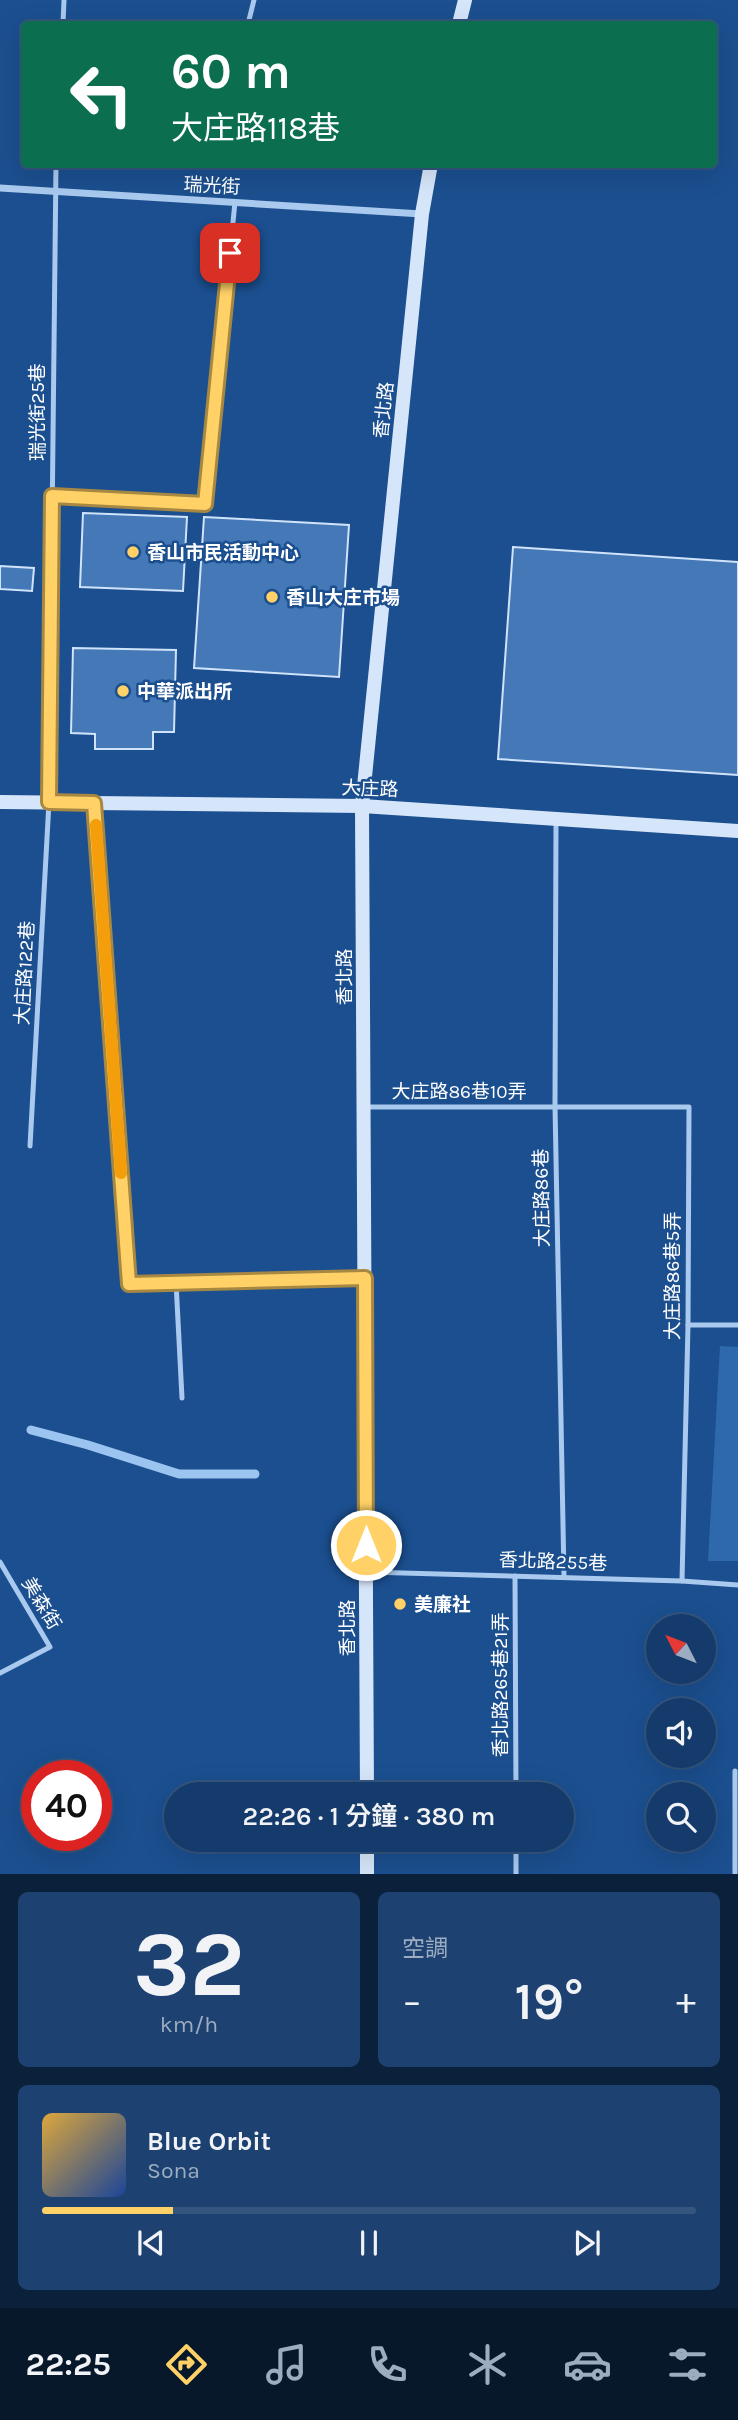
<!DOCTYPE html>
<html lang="zh-TW">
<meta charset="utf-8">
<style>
:root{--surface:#143b6b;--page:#1d4271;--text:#f1f3f6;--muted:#9dadc1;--line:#33557e;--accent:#ffd166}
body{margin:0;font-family:Karla,"Noto Sans TC",sans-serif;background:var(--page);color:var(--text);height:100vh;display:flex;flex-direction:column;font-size:26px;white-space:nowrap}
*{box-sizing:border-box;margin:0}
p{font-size:23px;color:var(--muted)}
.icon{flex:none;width:38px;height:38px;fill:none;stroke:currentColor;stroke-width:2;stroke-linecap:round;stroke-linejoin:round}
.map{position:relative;height:1874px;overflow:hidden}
.details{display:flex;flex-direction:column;gap:18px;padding:18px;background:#0b203b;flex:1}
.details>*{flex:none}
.guide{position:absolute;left:21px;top:21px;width:696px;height:147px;border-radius:7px;box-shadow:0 7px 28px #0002,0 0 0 2px var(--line);background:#0b6e4f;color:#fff;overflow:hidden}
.needle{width:46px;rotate:312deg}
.tools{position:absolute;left:646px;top:1614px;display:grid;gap:14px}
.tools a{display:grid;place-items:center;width:70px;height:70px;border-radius:50%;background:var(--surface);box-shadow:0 7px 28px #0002,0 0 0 2px var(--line);font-size:35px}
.speed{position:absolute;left:21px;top:1760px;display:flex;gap:14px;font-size:35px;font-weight:700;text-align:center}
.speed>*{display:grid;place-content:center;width:91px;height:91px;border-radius:50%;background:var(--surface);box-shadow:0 7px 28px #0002,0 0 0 2px var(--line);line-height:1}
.speed .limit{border:10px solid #d22;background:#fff;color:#111}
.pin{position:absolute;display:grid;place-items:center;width:60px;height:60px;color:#fff;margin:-30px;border-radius:14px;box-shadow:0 4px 10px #0006}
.me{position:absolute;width:77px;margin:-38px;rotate:0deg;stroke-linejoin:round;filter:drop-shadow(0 0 5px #0008)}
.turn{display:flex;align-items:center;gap:24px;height:147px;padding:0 35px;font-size:32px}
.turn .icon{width:91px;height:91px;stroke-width:2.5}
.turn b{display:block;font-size:49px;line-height:60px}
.big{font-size:52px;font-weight:600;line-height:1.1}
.details .widget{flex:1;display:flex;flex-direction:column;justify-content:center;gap:10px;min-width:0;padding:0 24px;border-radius:10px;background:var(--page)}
.details .dial{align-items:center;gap:0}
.dial b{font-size:91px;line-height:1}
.song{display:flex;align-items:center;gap:21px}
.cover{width:84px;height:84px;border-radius:10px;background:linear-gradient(135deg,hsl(40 70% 55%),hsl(220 70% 35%))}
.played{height:7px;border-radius:4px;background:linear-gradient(90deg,var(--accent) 20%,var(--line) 20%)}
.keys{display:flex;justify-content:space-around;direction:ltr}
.heat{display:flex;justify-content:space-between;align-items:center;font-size:38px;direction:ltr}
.details .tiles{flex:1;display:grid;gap:18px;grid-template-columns:1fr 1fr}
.widget:last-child{grid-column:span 2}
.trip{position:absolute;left:164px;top:1782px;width:410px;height:70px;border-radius:35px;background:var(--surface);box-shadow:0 7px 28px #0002,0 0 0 2px var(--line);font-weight:600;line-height:70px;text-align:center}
.menu{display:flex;height:112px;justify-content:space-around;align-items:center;background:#08182b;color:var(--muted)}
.menu .icon{width:49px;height:49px}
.menu .active{color:var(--accent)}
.menu b{font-size:32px;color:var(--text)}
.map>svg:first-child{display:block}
</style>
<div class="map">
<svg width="738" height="1874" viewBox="0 0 738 1874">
<rect width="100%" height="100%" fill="#1b4f8f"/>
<polygon fill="#2e69ad" points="720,1346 738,1347 738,1561 708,1561"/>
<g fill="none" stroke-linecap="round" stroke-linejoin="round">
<polyline stroke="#9cc4f0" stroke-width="9" points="31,1430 88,1445 179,1474 255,1474"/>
</g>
<g fill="#4478b7" stroke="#cfe3fa" stroke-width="2">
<polygon points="83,513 187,517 183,591 80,587"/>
<polygon points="204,517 349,525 339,677 194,668"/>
<polygon points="513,547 738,562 738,775 498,759"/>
<polygon points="0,566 34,568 32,591 0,589"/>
<polygon points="73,648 176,650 174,732 153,732 153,749 95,749 95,734 71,733"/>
</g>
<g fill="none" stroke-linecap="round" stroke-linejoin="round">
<g stroke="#a9c9ee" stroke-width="5">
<polyline points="63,24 64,0"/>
<polyline points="248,24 254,0"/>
<polyline points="52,496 205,504 235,202"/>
<polyline points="95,806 129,1284 361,1278"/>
<polyline points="556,822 555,1106 564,1577"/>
<polyline points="364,1107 689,1107 688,1325 682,1581"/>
<polyline points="30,1146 49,802 56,164"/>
<polyline points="176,1282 182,1398"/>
<polyline points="688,1325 738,1325"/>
<polyline points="0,1562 50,1647 0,1673"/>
<polyline points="367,1572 682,1581 738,1585"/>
<polyline points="515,1576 516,1794"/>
<polyline points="516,1839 516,1874"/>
<polyline points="735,1874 735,1771"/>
</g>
<polyline stroke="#a9c9ee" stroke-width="7" points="0,188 422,214"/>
<g stroke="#d6e6fa" stroke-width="14">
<polyline points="459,24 465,0"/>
<polyline points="0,802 362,806 738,831"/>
<polyline points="367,1794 362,806 422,214 431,164"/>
<polyline points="367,1839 367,1874"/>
</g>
</g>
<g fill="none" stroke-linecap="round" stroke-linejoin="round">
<defs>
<polyline id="route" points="230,253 205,504 52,496 49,802 94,803 129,1284 365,1278 366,1545"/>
</defs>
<use href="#route" stroke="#a68842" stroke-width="18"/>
<use href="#route" stroke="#ffd166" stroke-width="12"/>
<polyline stroke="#f59e0b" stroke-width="12" points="96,825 121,1173"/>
</g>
<g fill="#ffd166" stroke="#1b4f8f" stroke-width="2.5">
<circle cx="133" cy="552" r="7"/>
<circle cx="272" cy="597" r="7"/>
<circle cx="123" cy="691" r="7"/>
<circle cx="400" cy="1604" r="7"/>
</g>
<g text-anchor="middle" stroke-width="5" stroke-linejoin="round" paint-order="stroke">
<g font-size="19" fill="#fff" stroke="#1b4f8f">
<text transform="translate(212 185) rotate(3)" y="7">瑞光街</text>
<text transform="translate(383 410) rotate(-84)" y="7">香北路</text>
<text transform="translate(37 412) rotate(-90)" y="7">瑞光街25巷</text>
<text transform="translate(370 788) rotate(2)" y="7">大庄路</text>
<text transform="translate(24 973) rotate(-87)" y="7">大庄路122巷</text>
<text transform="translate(344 977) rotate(-90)" y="7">香北路</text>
<text x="459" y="1098">大庄路86巷10弄</text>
<text transform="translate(541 1198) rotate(-91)" y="7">大庄路86巷</text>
<text transform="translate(672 1276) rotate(-90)" y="7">大庄路86巷5弄</text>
<text transform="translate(553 1561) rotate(2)" y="7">香北路255巷</text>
<text transform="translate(42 1603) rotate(59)" y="7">美森街</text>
<text transform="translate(347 1628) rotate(-90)" y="7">香北路</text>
<text transform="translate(500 1685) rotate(-90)" y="7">香北路265巷21弄</text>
</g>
<g font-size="19" font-weight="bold" fill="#fff" stroke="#1b4f8f" text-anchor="start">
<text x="147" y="559">香山市民活動中心</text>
<text x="286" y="604">香山大庄市場</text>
<text x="137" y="698">中華派出所</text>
<text x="414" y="1611">美廉社</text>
</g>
</g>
</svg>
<div class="tools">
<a><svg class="needle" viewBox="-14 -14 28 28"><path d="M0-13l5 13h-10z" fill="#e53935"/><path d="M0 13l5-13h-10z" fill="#9dadc1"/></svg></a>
<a><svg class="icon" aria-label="sound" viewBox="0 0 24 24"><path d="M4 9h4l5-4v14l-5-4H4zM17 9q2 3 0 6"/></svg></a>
<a><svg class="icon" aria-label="search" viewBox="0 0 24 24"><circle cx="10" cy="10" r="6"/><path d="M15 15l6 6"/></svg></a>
</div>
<div class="speed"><div class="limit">40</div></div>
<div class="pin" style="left:230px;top:253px;background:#d93025"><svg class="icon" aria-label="arrive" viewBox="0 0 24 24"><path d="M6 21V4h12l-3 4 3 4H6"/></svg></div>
<svg class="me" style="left:366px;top:1545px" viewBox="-20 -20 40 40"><circle r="17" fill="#ffd166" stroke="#fff" stroke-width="3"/><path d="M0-11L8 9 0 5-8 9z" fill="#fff"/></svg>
<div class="trip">22:26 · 1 分鐘 · 380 m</div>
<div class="guide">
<div class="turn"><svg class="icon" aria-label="left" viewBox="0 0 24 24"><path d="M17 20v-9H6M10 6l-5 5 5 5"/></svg><div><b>60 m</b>大庄路118巷</div></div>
</div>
</div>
<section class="details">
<div class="tiles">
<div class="widget dial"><b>32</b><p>km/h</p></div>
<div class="widget"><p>空調</p>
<div class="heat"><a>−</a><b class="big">19°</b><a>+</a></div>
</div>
<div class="widget">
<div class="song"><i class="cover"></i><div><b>Blue Orbit</b><p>Sona</p></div></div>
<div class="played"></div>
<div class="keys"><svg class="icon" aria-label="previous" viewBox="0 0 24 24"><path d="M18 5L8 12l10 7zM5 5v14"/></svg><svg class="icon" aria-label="pause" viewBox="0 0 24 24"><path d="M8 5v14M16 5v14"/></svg><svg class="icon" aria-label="next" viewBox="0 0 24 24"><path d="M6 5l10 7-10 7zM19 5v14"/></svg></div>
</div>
</div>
</section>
<nav class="menu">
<b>22:25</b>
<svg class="icon active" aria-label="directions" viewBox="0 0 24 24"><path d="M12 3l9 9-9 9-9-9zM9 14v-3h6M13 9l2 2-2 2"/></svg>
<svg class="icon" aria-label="music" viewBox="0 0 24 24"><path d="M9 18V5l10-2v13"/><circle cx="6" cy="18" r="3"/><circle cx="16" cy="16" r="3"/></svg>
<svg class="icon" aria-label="phone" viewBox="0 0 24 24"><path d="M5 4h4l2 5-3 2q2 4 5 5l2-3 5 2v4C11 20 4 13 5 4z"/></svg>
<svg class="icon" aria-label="climate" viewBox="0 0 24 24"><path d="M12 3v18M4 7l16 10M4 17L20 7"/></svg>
<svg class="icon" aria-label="car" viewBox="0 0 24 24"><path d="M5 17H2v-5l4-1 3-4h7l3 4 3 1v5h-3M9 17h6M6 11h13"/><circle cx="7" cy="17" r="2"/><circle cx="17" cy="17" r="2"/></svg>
<svg class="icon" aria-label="filters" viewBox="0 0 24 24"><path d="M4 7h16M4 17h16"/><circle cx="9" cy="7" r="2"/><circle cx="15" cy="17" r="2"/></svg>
</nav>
